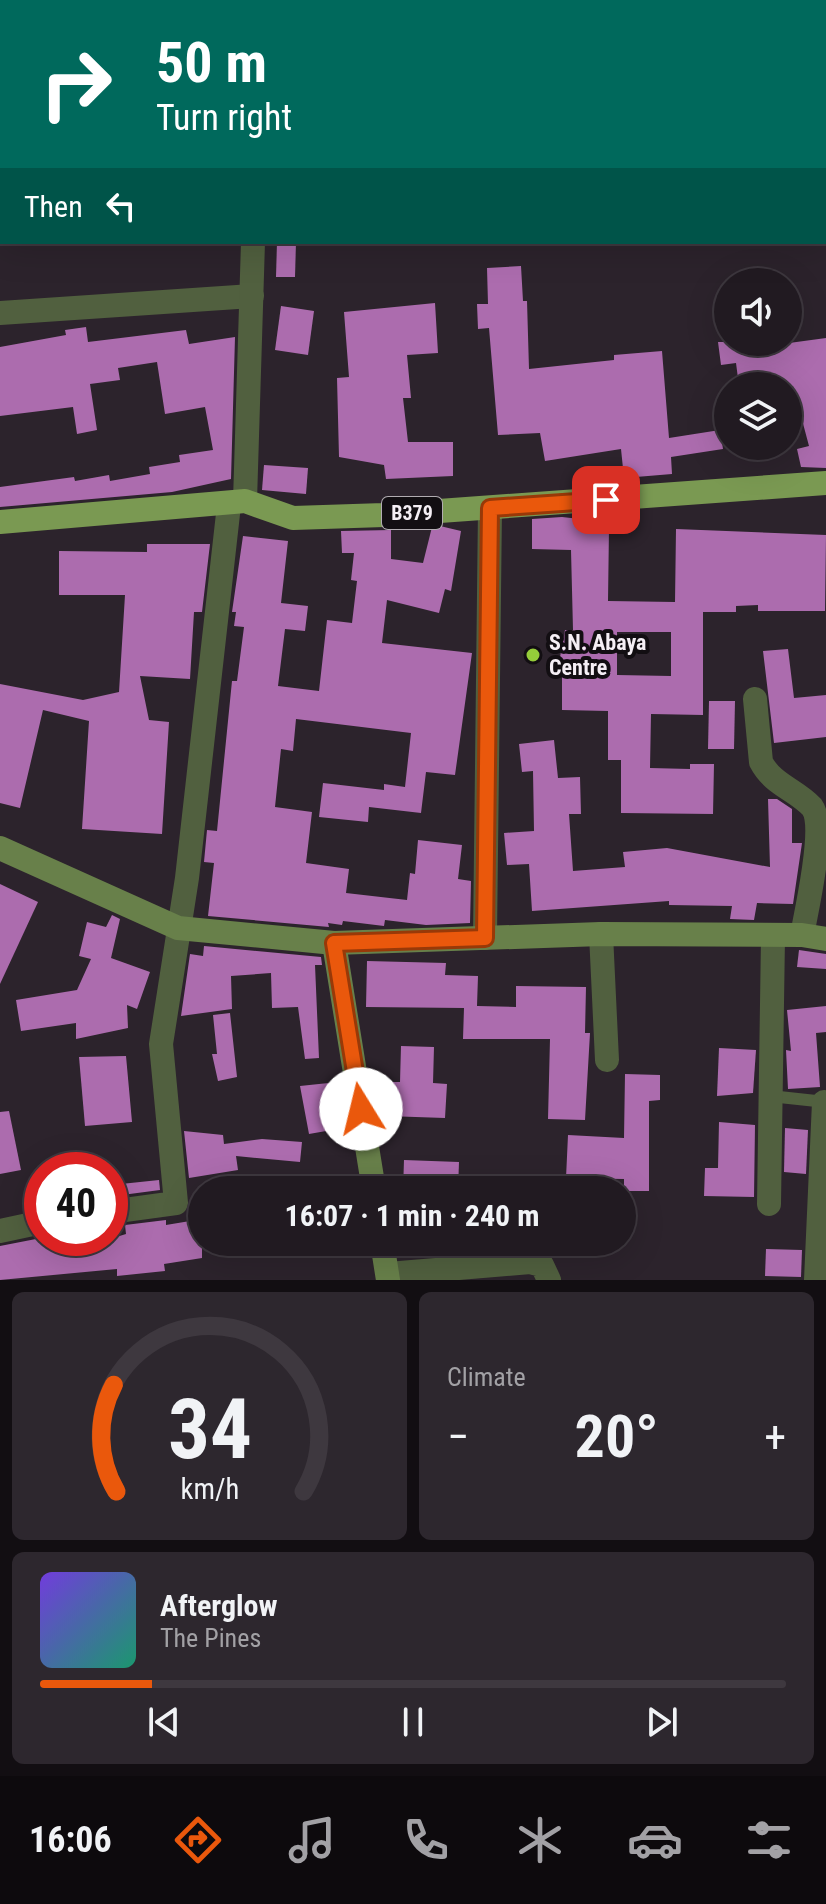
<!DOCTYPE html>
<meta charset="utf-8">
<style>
:root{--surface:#211a21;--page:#2d272e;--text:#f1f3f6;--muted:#a2a1a5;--line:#3e383f;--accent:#ea580c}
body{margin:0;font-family:"Roboto Condensed",sans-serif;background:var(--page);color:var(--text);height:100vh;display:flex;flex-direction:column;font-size:30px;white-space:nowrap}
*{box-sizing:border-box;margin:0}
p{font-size:26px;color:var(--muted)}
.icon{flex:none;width:44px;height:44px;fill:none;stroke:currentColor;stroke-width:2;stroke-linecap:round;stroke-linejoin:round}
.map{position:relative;height:1280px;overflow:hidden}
.details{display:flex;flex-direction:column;gap:12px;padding:12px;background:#120e12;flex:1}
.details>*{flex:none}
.banner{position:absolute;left:0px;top:0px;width:826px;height:244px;box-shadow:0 8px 32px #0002,0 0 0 2px var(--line);background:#00695c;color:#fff;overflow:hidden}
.tools{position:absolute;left:714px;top:268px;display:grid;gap:16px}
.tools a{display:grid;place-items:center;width:88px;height:88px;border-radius:50%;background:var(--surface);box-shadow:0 8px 32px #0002,0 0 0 2px var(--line);font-size:40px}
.speed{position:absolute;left:24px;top:1152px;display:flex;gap:16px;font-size:40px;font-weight:700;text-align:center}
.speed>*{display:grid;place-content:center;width:104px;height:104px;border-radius:50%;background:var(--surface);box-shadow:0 8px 32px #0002,0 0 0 2px var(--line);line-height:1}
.speed .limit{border:12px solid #d22;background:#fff;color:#111}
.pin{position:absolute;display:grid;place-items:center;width:68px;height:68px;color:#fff;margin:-34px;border-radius:16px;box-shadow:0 4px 12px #0006}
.me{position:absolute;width:88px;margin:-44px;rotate:351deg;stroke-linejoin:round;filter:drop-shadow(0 0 6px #0008)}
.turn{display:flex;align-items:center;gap:28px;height:168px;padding:0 24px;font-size:36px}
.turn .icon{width:104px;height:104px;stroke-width:2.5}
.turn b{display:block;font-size:56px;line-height:68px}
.then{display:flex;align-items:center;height:76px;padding:0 24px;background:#0003;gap:16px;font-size:30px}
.big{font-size:60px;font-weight:700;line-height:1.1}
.details .widget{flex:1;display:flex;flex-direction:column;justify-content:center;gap:12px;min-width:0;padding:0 28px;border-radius:12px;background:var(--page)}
.details .dial{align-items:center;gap:0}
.dial svg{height:208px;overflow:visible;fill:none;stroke:var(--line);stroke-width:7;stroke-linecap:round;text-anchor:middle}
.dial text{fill:var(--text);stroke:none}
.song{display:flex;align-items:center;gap:24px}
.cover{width:96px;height:96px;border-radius:12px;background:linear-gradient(135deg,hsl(260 70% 55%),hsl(160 70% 35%))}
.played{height:8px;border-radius:4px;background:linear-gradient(90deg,var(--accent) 15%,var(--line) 15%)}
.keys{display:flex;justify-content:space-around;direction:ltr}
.heat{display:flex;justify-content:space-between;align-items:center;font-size:44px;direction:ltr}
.details .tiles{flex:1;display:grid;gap:12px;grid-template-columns:1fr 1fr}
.widget:last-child{grid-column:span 2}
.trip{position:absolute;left:188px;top:1176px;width:448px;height:80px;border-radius:40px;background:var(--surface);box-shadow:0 8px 32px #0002,0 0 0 2px var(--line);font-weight:700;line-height:80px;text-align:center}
.dock{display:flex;height:128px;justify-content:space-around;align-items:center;background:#0d0a0d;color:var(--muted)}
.dock .icon{width:56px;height:56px}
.dock .current{color:var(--accent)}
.dock b{font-size:36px;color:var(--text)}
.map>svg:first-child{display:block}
</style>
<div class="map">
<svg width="826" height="1280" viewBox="0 0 826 1280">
<rect width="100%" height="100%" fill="#2c232c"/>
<g fill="#ac6cae" fill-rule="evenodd">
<polygon points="277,242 296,242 295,277 276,277"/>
<polygon points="521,266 523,301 527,301 529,369 614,360 614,355 662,351 669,438 720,430 723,449 671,457 672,474 624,478 621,449 545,461 540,433 498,435 489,328 478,329 477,304 488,304 487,268"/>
<polygon points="435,303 438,353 407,355 411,398 403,398 408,442 453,442 453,476 386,479 384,465 339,457 337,378 349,377 344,312"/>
<polygon points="281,306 314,311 308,355 275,350"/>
<polygon points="86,327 88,342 186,330 189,344 235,337 231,479 172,492 0,507 0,487 74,477 75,481 109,475 110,481 150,474 149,467 180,462 179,455 213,450 205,407 165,414 157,362 118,368 120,380 90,384 97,430 77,434 73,407 0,416 0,347 66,335 65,330"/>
<polygon points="826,338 826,468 801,467 797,449 809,446 793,386 739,386 736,363 721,365 718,342 766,342 767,346"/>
<polygon points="264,465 308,468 306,494 262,490"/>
<path d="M 562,517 L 580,519 L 580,528 L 609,528 L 608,601 L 675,602 L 676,529 L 826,535 L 825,611 L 758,611 L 758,605 L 736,606 L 736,612 L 703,612 L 703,715 L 651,714 L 650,768 L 690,769 L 690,764 L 714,764 L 713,814 L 621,813 L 621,760 L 608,760 L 608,711 L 562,710 L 562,668 L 558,668 L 565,630 L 573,630 L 571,550 L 532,549 L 532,519 ZM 617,632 L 671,632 L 671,676 L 617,675 Z"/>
<polygon points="440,526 461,531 451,591 445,589 439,613 387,600 382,643 472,653 455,775 426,772 421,813 369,807 368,822 319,817 323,783 384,790 384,784 405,787 411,733 296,719 293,751 281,749 275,807 312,812 306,863 349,869 346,893 407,900 410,873 415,874 418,840 462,845 458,879 471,881 470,923 426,925 385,920 384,926 343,921 342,925 328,923 329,927 208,916 214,863 204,862 207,830 217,831 232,681 237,681 244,627 234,626 236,612 232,612 243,536 288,541 281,603 308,606 305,631 285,629 278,686 319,691 327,620 352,623 357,581 351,580 354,553 342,553 341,531 391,530 391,559 423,563 432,527"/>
<polygon points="147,544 210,544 202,612 194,612 190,679 140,676 149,720 169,722 162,834 82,829 89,721 43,710 20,808 0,803 0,684 83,700 119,692 125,595 59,595 59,551 147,552"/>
<polygon points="788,649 794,698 826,695 826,737 774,743 763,651"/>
<polygon points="709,701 735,701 734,749 708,749"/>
<polygon points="554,740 558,778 580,777 581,814 569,814 573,871 625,867 623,852 667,848 770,867 768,799 777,799 792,809 792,843 802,843 793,904 757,903 754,920 730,919 732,906 669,905 669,901 532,911 529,864 507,865 504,833 534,831 533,771 522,772 519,744"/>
<polygon points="0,884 38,902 0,984"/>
<polygon points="112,915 120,919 111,958 150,972 137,1009 127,1005 128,1028 76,1039 76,1023 21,1031 16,1000 77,990 91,959 79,956 87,922 106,927"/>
<polygon points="204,946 321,957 322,965 315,965 319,1058 305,1059 298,1007 272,1008 271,973 231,976 232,1009 181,1016 190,954 203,956"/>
<polygon points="799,950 826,954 826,969 797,967"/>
<polygon points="367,961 446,963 445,975 478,976 477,1006 516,1007 516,986 586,987 585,1033 590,1033 585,1120 548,1119 550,1039 463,1039 464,1008 366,1007"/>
<polygon points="826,1006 826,1032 816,1033 820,1087 788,1089 786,1050 791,1051 787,1010"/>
<polygon points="230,1013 237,1077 218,1081 212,1054 217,1054 213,1015"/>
<polygon points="401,1046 434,1047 433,1083 447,1084 445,1118 386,1116 386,1082 400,1082"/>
<polygon points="719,1048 756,1050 753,1093 717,1096"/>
<polygon points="126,1056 132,1122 85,1126 79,1057"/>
<polygon points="625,1074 660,1075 660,1100 649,1101 649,1191 624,1191 624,1179 566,1178 568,1135 624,1138"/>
<polygon points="338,1082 340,1107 345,1106 349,1127 309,1134 300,1086"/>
<polygon points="9,1111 21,1170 0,1174 0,1112"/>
<polygon points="719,1122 755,1125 754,1197 704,1196 705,1168 718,1168"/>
<polygon points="785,1128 808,1130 806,1174 784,1172"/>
<polygon points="184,1131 223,1135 224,1144 262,1139 302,1142 300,1162 236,1156 238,1170 189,1178"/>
<polygon points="404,1160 459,1162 458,1190 403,1190"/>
<polygon points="159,1180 160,1190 122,1195 121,1184"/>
<polygon points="202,1219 202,1258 164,1264 165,1271 117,1276 117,1269 0,1280 0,1246 41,1238 113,1238 126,1234 125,1225 166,1220 166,1225"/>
<polygon points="425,1242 470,1242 471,1252 426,1256"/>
<polygon points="766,1249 802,1250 801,1277 765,1276"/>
</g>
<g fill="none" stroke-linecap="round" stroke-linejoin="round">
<g stroke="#51603f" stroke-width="12">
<polyline points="230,0 232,2"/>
<polyline points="741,0 741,2"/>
<polyline points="770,1096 826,1102"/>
</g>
<g stroke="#51603f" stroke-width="24">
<polyline points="168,0 169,2"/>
<polyline points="661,2 667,0"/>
<polyline points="0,313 252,296"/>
<polyline points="245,501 253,242"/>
<path d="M 755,699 L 761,762 C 773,785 795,789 812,807 C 826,826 807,908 802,935"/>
<polyline points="601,934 607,1060"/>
<polyline points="485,938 490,508"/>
<polyline points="769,1204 773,937"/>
<polyline points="110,1212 176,1203 161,1044 187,878 229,505"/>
<polyline points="0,1231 42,1222"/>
<polyline points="388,1274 530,1262 542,1265 549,1280"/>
<polyline points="816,1280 824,1102"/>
</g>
<g stroke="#68804a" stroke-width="24">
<polyline points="0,848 178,928 334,943 601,934 802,935 826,939"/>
<polyline points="334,943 374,1190"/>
<polyline points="382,1242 388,1280"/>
</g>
<polyline stroke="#7a9952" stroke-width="24" points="0,522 245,501 293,518 384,515 826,483"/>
</g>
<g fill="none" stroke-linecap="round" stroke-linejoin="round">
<defs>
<polyline id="route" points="361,1109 334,943 485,938 490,508 606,500"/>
</defs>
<use href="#route" stroke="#983908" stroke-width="20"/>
<use href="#route" stroke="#ea580c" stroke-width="14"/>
</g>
<circle fill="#95cc3a" stroke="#120e12" stroke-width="3" cx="533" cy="655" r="8"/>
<g text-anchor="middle" stroke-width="8" stroke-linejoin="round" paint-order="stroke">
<rect fill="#120e12" stroke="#b1acb1" stroke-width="2" x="382" y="497" width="60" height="32" rx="6"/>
<g font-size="20" font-weight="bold" fill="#f5eff5">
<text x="412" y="520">B379</text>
</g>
<g font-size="22" font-weight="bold" fill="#f5eff5" stroke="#120e12" text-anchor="start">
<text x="549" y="650">S.N. Abaya<tspan x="549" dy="25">Centre</tspan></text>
</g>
</g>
</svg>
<div class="tools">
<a><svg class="icon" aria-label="sound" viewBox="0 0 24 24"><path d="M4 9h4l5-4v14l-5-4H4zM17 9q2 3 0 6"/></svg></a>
<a><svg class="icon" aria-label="layers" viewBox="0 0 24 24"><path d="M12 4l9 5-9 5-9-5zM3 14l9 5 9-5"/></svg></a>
</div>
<div class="speed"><div class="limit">40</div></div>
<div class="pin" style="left:606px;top:500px;background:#d93025"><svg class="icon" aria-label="arrive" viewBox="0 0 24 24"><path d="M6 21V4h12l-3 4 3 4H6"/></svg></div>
<svg class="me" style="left:361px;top:1109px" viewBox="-20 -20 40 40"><circle r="19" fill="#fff"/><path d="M0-13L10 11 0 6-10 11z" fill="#ea580c"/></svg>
<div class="trip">16:07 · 1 min · 240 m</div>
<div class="banner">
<div class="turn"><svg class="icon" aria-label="right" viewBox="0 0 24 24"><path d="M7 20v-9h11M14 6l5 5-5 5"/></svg><div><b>50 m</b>Turn right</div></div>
<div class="then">Then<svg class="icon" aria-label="left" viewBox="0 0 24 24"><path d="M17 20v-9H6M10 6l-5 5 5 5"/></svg></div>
</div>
</div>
<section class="details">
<div class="tiles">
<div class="widget dial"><svg viewBox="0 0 100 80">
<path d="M14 69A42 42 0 1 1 86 69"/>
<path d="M14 69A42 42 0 0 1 13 28" stroke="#ea580c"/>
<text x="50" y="56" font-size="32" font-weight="700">34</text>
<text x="50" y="72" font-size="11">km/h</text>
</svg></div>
<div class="widget"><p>Climate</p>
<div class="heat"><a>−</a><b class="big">20°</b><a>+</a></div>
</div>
<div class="widget">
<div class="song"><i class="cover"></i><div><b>Afterglow</b><p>The Pines</p></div></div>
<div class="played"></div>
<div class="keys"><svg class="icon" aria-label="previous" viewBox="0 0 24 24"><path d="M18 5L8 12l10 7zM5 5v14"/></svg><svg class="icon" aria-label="pause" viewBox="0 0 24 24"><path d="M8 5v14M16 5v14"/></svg><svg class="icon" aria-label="next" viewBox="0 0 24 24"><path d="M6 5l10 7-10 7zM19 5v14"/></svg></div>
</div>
</div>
</section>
<nav class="dock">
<b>16:06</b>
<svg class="icon current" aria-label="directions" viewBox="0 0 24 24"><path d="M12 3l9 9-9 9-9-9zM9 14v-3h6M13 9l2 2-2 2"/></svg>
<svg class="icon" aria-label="music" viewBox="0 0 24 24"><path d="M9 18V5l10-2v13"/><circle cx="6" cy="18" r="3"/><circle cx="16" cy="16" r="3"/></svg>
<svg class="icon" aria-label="phone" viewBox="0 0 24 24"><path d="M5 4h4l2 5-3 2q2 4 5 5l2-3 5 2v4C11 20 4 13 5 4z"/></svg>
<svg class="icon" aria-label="climate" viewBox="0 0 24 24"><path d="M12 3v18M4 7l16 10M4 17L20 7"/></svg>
<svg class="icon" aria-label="car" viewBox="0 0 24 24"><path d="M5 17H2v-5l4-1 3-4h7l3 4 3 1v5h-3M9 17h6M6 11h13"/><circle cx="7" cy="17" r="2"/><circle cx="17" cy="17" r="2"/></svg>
<svg class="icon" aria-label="filters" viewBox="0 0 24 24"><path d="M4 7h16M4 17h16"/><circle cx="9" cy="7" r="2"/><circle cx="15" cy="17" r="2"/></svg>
</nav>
